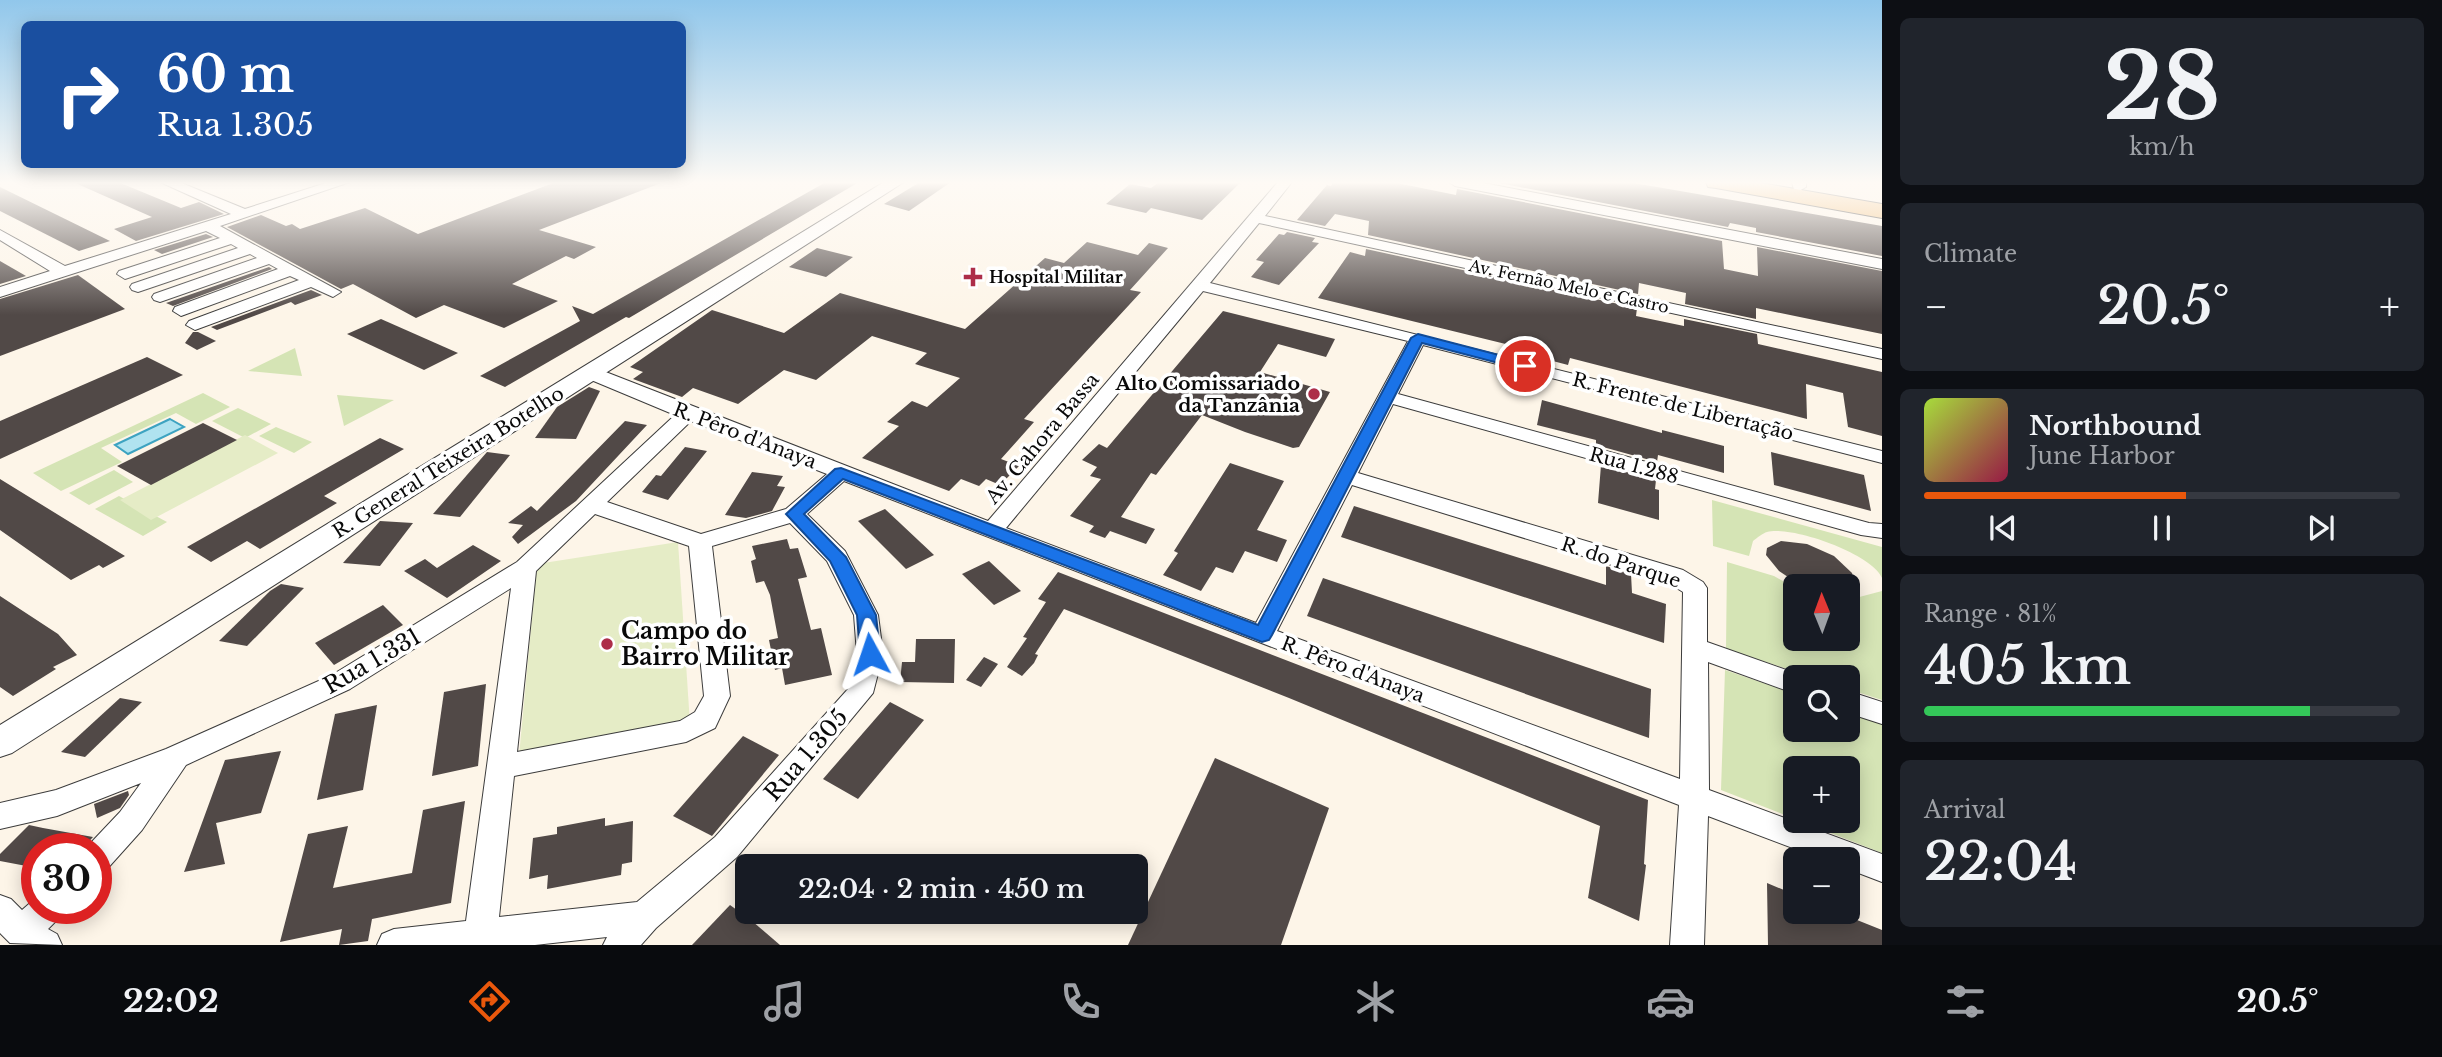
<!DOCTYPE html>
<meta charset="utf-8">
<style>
:root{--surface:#171b24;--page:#20242c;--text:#f1f3f6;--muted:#9ea1a6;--line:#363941;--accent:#ea580c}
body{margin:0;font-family:"Libre Baskerville",serif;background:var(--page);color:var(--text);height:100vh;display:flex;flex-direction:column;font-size:26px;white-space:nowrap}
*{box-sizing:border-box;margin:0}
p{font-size:23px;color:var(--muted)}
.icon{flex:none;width:38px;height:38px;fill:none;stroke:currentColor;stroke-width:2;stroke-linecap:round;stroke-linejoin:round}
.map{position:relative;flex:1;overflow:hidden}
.panel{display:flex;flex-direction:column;gap:18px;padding:18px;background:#0d0f14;width:560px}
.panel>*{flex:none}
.hud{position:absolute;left:21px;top:21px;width:665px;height:147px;border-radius:10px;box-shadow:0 4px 18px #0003;background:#1a4fa0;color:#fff;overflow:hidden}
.needle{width:46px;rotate:359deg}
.tools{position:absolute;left:1783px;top:574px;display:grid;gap:14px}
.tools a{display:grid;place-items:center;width:77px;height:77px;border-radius:10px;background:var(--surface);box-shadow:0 4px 18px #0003;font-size:35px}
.speed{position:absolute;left:21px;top:833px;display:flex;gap:14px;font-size:35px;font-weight:700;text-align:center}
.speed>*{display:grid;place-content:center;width:91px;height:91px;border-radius:50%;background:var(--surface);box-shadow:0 4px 18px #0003;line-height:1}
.speed .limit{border:10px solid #d22;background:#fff;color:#111}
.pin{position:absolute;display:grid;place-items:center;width:60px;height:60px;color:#fff;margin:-30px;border:4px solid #fff;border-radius:50%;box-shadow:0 2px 7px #0007}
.me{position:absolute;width:77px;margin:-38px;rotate:355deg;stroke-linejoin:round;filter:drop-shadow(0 0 5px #0008)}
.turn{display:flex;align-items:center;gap:24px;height:147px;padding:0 21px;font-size:32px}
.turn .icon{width:91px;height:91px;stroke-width:2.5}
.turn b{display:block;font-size:49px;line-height:60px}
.big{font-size:52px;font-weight:600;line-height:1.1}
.panel .card{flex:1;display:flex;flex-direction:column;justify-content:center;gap:10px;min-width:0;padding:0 24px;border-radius:10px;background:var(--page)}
.panel .dial{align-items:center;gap:0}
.dial b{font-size:91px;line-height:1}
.song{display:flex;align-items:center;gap:21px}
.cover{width:84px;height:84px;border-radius:10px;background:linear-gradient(135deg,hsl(80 70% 55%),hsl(340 70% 35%))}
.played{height:7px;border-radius:4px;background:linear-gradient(90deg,var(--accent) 55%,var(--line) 55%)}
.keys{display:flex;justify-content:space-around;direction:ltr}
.heat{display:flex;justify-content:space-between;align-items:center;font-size:38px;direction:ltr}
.charge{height:10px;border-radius:5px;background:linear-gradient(90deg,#34c759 81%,var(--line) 0)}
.trip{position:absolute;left:735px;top:854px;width:413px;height:70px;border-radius:10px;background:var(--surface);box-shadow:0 4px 18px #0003;font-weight:600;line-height:70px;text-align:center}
.tab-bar{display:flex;height:112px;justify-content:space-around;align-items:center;background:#090b0e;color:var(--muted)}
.tab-bar .icon{width:49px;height:49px}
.tab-bar .current{color:var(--accent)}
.tab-bar b{font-size:32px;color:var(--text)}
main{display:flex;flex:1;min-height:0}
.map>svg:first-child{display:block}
</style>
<main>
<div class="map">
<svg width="1882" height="945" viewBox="0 0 1882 945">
<rect width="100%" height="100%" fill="#fdf5e8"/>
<g fill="#d5e4b5">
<polygon points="295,348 302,376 248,371"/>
<polygon points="203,393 230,407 196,424 176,413 101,448 122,462 61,491 33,473"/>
<polygon points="337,395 394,400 344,426"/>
<polygon points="238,408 271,424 245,438 212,421"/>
<polygon points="276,427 312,442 294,453 259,436"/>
<polygon points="114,470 133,482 89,505 69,493"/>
<polygon points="119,496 167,522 143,536 95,509"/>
<path d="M 1712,500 L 1882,547 L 1882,589 C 1882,586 1882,582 1882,578 C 1873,554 1791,525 1767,532 C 1763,533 1757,538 1753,541 L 1749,556 L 1713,546 Z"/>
<polygon points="1727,562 1774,576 1795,588 1796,639 1848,639 1848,600 1882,591 1882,700 1848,689 1848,677 1812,677 1726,649"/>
<polygon points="1725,670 1795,694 1796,730 1848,730 1848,712 1882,724 1882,853 1800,821 1848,821 1848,768 1796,768 1795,819 1721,790"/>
</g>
<g fill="#e5ecc6">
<polygon points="245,435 278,453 151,520 120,500"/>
<polygon points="678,542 690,724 519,756 537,564"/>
</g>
<polygon fill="#b0e3f0" stroke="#3da3c1" stroke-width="2" points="170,419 184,427 128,454 115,445"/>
<g fill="#514947">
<polygon points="73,182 118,182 181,208 199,202 224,214 136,241 114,229 152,217"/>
<polygon points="556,182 661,183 539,230 596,247 574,259 566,256 512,284 558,301 504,328 444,305 416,318 353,284 341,289 227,227 261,215 286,226 292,224 300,229 365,208 418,234"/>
<polygon points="826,182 859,182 629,318 626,317 505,387 480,376 580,321 572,306 593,314"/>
<polygon points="920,182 951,182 909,211 884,204"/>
<polygon points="1159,182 1241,182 1202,220 1151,208 1146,213 1106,204 1130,184 1151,188"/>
<polygon points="1333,182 1392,182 1456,195 1457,189 1722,241 1724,269 1758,276 1757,247 1882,271 1882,334 1756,308 1756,319 1685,304 1686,293 1639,283 1638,294 1368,235 1369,221 1335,214 1325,226 1297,220 1327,185 1331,186"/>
<polygon points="1494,182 1628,182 1882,226 1882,256 1756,232 1756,228 1730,223 1728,227"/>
<polygon points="0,187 110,241 79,251 0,211"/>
<polygon points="1287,232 1315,238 1312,242 1319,243 1279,285 1251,277 1264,262 1256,260 1279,234 1284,235"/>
<polygon points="206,234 213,237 162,254 154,250"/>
<polygon points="1087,242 1138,255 1149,243 1168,248 1130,290 1141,292 1024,419 1034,422 1001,459 1019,466 1000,485 986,479 979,486 961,479 949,491 862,458 899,426 887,422 912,401 927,407 960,378 915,364 927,353 872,336 816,380 784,370 738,404 693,388 682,397 633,379 643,372 630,367 712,310 784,333 840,293 965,329 1045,258 1064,263"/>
<polygon points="817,248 853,257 826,277 789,267"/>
<polygon points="1366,249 1637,308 1636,316 1684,326 1684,319 1757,334 1758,344 1882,372 1882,436 1848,427 1843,393 1806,384 1807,419 1570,358 1568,365 1549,360 1551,355 1318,298 1350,252 1365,256"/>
<polygon points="0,261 26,276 0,284"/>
<polygon points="269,267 272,269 173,306 166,303"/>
<polygon points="78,275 125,309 0,356 0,299"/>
<polygon points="311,290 322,295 295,305 291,302 217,330 211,327"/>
<polygon points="1223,311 1335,339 1326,357 1278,344 1260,372 1330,392 1299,447 1293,448 1245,432 1202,415 1156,475 1151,473 1121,517 1155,529 1146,544 1110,531 1105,538 1089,532 1094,526 1070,516 1101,479 1090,476 1097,467 1082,460 1099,444 1107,448"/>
<polygon points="381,319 458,353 424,370 347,334"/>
<polygon points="193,332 198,332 216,341 197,350 185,343"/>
<polygon points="147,357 183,375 0,459 0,421"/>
<polygon points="589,387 600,391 576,439 535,438 557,407"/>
<polygon points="1542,400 1662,433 1662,430 1724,446 1724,473 1658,455 1657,462 1603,447 1596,444 1596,440 1537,425"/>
<polygon points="625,421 647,425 576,501 518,544 512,537 523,525 508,523 531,506 537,511"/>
<polygon points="203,423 237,440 151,485 117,466"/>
<polygon points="380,438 404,449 324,496 337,503 260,549 247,541 211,562 187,547"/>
<polygon points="685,447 707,451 668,500 642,492 656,475 661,476"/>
<polygon points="487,452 510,455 460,517 433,514"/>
<polygon points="1771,452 1864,475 1871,511 1774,485"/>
<polygon points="1230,463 1284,481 1257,530 1287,540 1277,562 1245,551 1233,573 1216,567 1201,591 1163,575 1178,553 1174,551"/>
<polygon points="1601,465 1656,480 1655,489 1659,490 1659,520 1598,503"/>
<polygon points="752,472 783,476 777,486 785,487 772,511 746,518 725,515"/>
<polygon points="0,479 125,556 103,568 99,565 71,580 0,530"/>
<polygon points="1354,506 1606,585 1606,566 1631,574 1632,593 1666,604 1664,643 1341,537"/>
<polygon points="885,509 934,555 906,569 858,521"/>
<polygon points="380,521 413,523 380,566 343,563"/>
<polygon points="787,539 790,549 798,548 807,577 798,579 811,630 821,628 832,675 785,685 782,668 775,670 769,640 778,638 770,595 764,581 756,583 751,561 756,559 752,546"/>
<polygon points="1781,541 1807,544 1834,556 1852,573 1856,586 1807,586 1791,579 1779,571 1766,555 1767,548"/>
<polygon points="473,545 501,561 447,598 404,571 425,559 437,568"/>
<polygon points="989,561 1021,591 994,605 962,574"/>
<polygon points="1058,572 1648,800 1644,864 1646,865 1639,921 1588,898 1600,826 1289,698 1064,609 1035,654 1038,655 1034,663 1022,676 1007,667 1027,638 1023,637 1046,602 1038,599"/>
<polygon points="1323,578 1651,689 1649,738 1307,616"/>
<polygon points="281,584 304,588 247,646 219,641 270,591"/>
<polygon points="0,596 58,634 77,655 53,667 56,669 13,696 0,687"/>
<polygon points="383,605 403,625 334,665 315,643"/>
<polygon points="916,639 955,639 954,683 900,682 902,662 915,662"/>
<polygon points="984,657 998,664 981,687 966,680"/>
<polygon points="486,684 478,766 432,776 444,692"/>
<polygon points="120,698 142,702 85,757 61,752"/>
<polygon points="890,702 924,720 858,799 823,779"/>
<polygon points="377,705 363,790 317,800 335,714"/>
<polygon points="743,736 779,755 712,836 673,816"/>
<polygon points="281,751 261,813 216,823 225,864 184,872 225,760"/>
<polygon points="1215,758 1329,808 1281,945 1128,945"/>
<polygon points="128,791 129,795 120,808 97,818 94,804"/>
<polygon points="465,801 451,903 372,919 368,941 339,945 342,929 280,942 308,834 348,826 333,888 412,873 423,810"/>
<polygon points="605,818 605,826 633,821 632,862 622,864 621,875 547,889 548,875 529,879 533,838 557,834 557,827"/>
<polygon points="29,825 43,828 93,837 82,849 37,849 37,868 0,861 0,854"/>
<polygon points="1767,883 1796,895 1796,912 1837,912 1882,930 1882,945 1768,945"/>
<polygon points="730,905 752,921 780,945 692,945"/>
</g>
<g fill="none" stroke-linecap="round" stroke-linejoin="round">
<defs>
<g id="minor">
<polygon points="160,182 179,182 245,209 329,182 350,182 220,226 341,292 333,297 311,287 195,330 186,325 189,321 299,280 290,276 181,316 173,311 175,307 278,269 269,264 160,302 154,300 152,297 154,294 257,258 250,254 138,292 132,290 130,287 132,284 238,248 231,244 125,279 117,274 119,271 220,238 206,231 0,297 0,287 50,271 0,240 0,230 65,266 231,214"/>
<path d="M 1278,182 L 1292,182 L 1265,216 L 1882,349 L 1882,359 L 1259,223 L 1210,283 L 1882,451 L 1882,463 L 1423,345 L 1398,394 L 1869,523 L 1882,524 L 1882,538 L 1861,535 L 1393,404 L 1358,473 L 1683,570 L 1703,582 L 1707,588 L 1707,642 L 1806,677 L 1796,677 L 1796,694 L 1708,662 L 1709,790 L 1882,854 L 1882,882 L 1848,869 L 1848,859 L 1822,859 L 1708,816 L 1704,945 L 1670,945 L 1679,805 L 844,481 L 807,514 L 845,551 L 878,615 L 883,654 L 873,693 L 737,857 L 656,928 L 641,945 L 603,945 L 607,937 L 535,945 L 377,945 L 382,934 L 394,929 L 466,921 L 511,588 L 350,689 L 186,765 L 142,830 L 107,869 L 96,873 L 96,849 L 85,849 L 120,812 L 141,783 L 57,816 L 0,829 L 0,803 L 56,790 L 166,749 L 332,675 L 517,562 L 675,415 L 584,377 L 582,373 L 584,369 L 598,369 L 988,521 ZM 1203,291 L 1408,341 L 1256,623 L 1006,528 ZM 691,421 L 827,474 L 786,509 L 701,534 L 607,502 ZM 1352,485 L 1667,582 L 1683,592 L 1680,779 L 1277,631 ZM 595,514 L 689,546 L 704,696 L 695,712 L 680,721 L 517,752 L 536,571 ZM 790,523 L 827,561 L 854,615 L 857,654 L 848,689 L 715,837 L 637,902 L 499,917 L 514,776 L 686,742 L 715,728 L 730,696 L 712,546 Z"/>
<polygon points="1449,182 1478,182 1882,259 1882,269 1455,186"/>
<polygon points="1792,182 1806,182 1806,187 1799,191 1794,190"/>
<polygon points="1848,691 1882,702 1882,724 1848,713"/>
<polygon points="0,895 11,899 22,910 37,897 37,908 63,908 58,919 48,929 57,934 62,945 10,943 0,933"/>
</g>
<polygon id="tertiary" points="884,182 904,182 12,753 0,757 0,725"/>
<polygon id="primary" points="1706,182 1755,182 1882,204 1882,218 1716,188 1708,187"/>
</defs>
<use href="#minor" stroke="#3c3c3c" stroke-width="2"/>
<use href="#tertiary" stroke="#3c3c3c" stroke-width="2"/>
<use href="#primary" stroke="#1a1a1a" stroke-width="2"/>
<use href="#minor" fill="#fff" fill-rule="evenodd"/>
<use href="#tertiary" fill="#fff" fill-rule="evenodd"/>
<use href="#primary" fill="#eeb667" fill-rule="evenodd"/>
</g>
<linearGradient id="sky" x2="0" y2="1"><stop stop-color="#91c7eb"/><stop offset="0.58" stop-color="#fefaf5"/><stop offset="1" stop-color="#fefaf5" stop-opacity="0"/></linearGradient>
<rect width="1882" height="315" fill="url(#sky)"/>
<polygon fill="#1a73e8" stroke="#114b97" stroke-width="2" points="1418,334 1530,363 1532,366 1525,370 1422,343 1272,635 1269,640 1262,642 843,479 804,514 846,557 876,615 880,654 877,659 870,661 863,659 860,654 857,615 830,561 786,514 835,469 841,468 1258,625 1411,338"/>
<g fill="#ad2e49" stroke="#fff" stroke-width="2.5">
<path d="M969.5 266.5h7v7h7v7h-7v7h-7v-7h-7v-7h7z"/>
<circle cx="1314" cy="394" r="7"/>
<circle cx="607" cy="644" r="7"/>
</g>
<g text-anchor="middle" stroke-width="7" stroke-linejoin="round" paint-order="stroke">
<g font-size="16" font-weight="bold" fill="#090909" stroke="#fff" text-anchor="start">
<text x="989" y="283">Hospital Militar</text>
</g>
<g font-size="16" fill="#090909" stroke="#fff">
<text transform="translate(1569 286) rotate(12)" y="6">Av. Fernão Melo e Castro</text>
</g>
<g font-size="19" font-weight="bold" fill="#090909" stroke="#fff" text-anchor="end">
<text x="1300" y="390">Alto Comissariado<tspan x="1300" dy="22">da Tanzânia</tspan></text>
</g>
<g font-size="19" fill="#090909" stroke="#fff">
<text transform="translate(1683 406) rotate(14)" y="7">R. Frente de Libertação</text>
<text transform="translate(745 435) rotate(21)" y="7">R. Pêro d'Anaya</text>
<text transform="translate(1042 438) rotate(-50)" y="7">Av. Cahora Bassa</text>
<text transform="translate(448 462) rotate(-32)" y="7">R. General Teixeira Botelho</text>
<text transform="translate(1634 465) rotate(15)" y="7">Rua 1.288</text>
<text transform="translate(1621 562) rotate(18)" y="7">R. do Parque</text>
<text transform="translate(1353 669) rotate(21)" y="7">R. Pêro d'Anaya</text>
</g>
<g font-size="23" font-weight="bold" fill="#090909" stroke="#fff" text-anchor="start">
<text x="621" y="639">Campo do<tspan x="621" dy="26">Bairro Militar</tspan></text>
</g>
<g font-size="23" fill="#090909" stroke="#fff">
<text transform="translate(372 661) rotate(-30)" y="8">Rua 1.331</text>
<text transform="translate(806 755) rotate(-49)" y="8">Rua 1.305</text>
</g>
</g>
</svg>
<div class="tools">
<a><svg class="needle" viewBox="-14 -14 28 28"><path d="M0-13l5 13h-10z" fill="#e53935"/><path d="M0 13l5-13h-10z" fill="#9ea1a6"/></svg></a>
<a><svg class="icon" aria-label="search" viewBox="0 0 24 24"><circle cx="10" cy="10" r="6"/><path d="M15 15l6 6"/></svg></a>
<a>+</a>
<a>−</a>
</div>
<div class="speed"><div class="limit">30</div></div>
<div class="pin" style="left:1525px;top:366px;background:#d93025"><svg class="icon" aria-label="arrive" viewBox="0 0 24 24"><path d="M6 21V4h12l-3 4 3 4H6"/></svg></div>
<svg class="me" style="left:870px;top:654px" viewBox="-20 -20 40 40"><path d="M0-17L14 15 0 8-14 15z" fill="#1a73e8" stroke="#fff" stroke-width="4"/></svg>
<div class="trip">22:04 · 2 min · 450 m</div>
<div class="hud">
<div class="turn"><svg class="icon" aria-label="right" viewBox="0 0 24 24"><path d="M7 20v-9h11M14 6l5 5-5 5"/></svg><div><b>60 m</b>Rua 1.305</div></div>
</div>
</div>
<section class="panel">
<div class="card dial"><b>28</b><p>km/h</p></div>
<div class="card"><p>Climate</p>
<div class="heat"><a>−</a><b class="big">20.5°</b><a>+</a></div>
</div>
<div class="card">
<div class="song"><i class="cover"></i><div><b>Northbound</b><p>June Harbor</p></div></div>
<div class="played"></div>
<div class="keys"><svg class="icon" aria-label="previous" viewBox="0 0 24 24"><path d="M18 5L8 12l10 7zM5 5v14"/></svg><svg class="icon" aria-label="pause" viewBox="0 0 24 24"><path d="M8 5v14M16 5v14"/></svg><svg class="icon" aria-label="next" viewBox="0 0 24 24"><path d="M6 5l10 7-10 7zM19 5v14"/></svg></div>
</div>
<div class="card"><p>Range · 81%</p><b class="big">405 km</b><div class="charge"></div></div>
<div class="card"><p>Arrival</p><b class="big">22:04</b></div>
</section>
</main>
<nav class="tab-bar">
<b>22:02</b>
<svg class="icon current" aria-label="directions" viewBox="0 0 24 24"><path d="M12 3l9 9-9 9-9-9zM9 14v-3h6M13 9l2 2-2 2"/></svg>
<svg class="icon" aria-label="music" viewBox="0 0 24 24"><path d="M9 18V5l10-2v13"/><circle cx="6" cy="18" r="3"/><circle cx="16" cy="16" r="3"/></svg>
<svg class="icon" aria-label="phone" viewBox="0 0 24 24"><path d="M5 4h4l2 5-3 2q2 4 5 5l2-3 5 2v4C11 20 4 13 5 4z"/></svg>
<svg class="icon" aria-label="climate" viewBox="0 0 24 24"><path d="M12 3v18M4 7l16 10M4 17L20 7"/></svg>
<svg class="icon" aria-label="car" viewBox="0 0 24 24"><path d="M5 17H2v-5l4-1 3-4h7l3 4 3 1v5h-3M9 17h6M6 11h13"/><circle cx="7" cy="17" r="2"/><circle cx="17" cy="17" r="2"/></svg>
<svg class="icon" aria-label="filters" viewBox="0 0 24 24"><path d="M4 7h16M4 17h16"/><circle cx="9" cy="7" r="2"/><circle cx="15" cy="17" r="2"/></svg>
<b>20.5°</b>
</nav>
